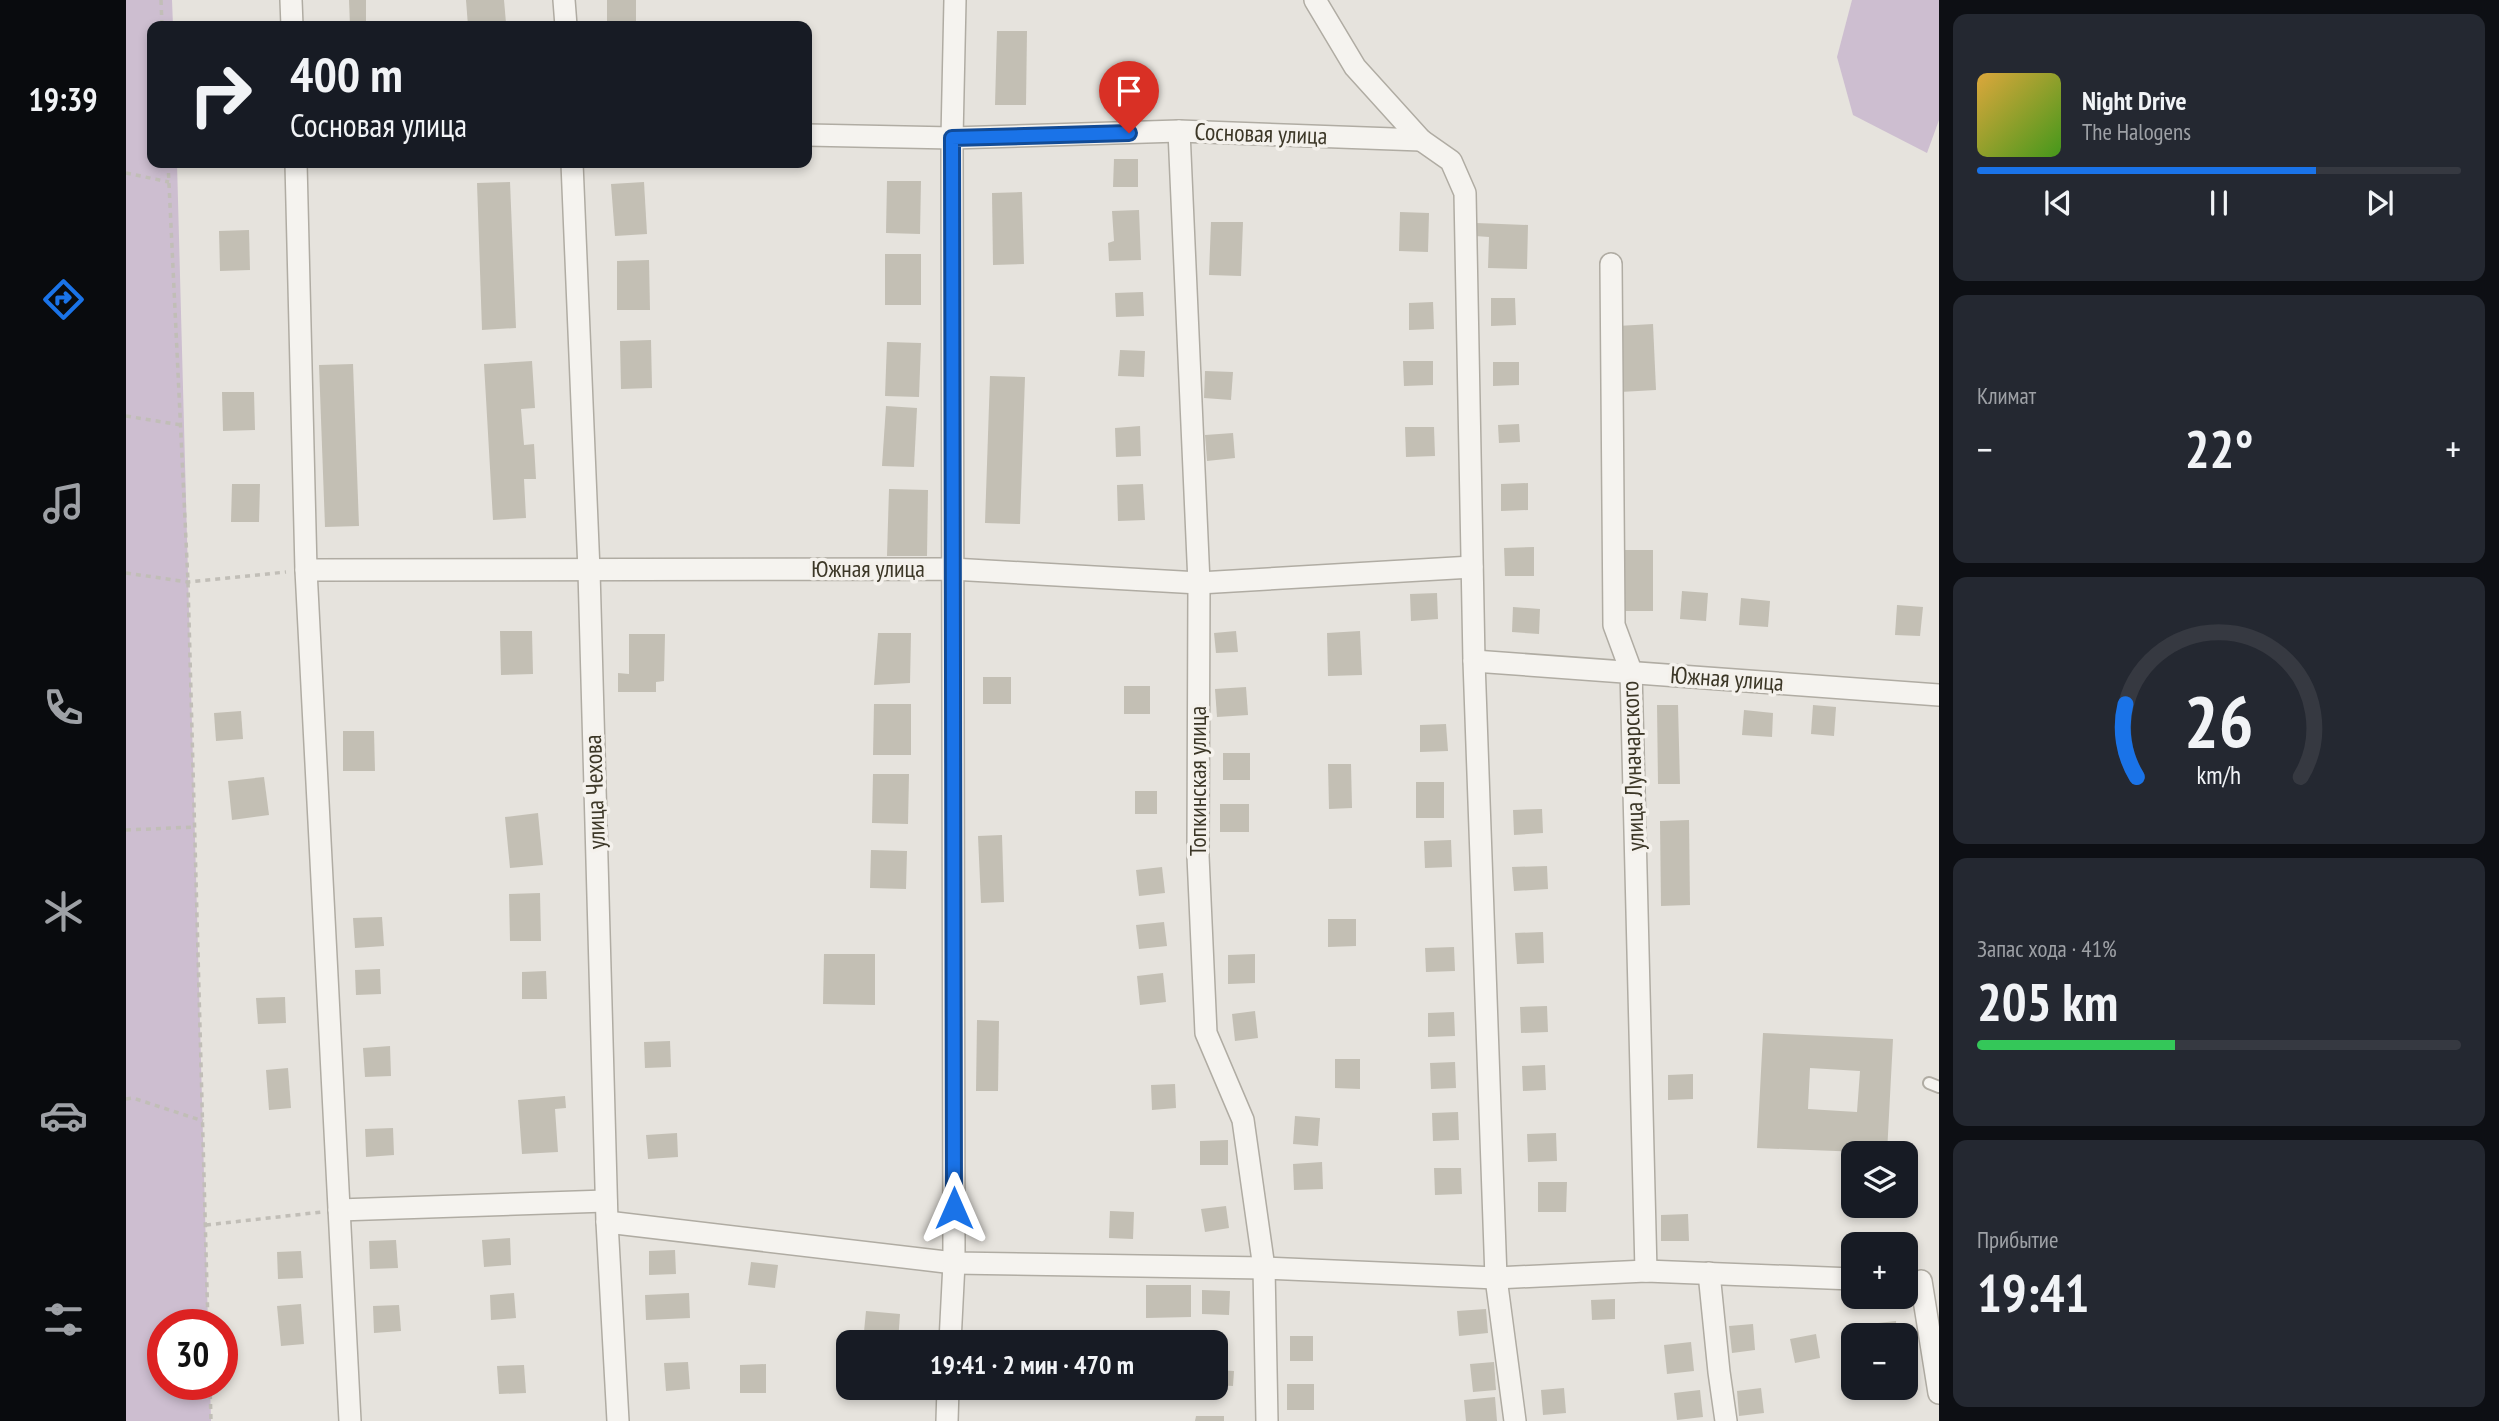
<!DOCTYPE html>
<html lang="ru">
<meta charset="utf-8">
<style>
:root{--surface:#171b24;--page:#242831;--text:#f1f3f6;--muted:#9ea1a6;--line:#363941;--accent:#1a73e8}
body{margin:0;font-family:"PT Sans Narrow",sans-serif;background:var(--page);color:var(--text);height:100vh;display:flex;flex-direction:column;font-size:26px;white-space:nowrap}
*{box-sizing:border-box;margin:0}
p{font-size:23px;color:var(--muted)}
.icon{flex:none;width:38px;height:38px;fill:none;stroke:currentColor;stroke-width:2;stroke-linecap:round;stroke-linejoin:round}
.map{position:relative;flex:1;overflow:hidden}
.drawer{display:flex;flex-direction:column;gap:14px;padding:14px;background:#0d0f14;width:560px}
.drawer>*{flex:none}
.banner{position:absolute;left:21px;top:21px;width:665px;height:147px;border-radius:14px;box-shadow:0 4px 10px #0003;background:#171b24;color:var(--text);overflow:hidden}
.fabs{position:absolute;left:1715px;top:1141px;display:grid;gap:14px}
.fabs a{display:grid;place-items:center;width:77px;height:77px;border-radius:14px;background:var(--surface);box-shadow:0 4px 10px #0003;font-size:35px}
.speed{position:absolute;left:21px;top:1309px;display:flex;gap:14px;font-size:35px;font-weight:700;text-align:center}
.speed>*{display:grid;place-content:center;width:91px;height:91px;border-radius:50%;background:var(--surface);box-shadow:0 4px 10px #0003;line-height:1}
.speed .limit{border:10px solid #d22;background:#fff;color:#111}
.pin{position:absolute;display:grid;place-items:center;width:60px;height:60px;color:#fff;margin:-72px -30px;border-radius:50% 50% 50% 0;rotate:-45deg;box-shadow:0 0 7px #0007}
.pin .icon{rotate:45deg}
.me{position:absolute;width:77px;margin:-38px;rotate:0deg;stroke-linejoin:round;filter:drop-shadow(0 0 5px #0008)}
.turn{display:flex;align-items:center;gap:24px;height:147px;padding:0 28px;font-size:32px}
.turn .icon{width:91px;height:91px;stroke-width:2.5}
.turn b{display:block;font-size:49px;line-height:60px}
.big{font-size:52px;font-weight:600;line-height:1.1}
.drawer .tile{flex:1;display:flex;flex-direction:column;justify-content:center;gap:10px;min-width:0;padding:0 24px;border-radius:14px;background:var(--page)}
.drawer .dial{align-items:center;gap:0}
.dial svg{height:182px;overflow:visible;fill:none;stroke:var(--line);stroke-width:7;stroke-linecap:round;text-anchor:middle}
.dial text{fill:var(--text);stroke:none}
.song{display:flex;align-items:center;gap:21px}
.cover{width:84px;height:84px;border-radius:10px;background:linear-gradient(135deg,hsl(40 70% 55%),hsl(100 70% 35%))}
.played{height:7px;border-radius:4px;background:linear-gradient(90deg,var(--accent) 70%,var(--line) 70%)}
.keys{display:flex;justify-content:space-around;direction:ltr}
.heat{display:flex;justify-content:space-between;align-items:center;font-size:38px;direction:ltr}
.charge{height:10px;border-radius:5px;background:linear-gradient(90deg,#34c759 41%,var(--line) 0)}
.trip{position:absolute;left:710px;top:1330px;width:392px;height:70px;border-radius:14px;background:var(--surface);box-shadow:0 4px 10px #0003;font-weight:600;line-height:70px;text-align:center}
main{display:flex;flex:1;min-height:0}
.menu{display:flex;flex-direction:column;width:126px;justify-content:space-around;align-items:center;background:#090b0e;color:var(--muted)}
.menu .icon{width:49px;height:49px}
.menu .current{color:var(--accent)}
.menu b{font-size:32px;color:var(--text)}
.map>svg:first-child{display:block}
</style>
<main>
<nav class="menu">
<b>19:39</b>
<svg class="icon current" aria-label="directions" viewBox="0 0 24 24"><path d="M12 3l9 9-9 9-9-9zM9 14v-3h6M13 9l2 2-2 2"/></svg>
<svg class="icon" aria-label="music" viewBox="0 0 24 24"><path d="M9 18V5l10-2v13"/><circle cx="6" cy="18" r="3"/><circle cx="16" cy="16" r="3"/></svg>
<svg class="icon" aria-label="phone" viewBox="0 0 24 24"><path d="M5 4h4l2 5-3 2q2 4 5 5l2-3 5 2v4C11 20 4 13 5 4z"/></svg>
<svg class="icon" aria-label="climate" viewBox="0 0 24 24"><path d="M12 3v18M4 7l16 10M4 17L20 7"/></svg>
<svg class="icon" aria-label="car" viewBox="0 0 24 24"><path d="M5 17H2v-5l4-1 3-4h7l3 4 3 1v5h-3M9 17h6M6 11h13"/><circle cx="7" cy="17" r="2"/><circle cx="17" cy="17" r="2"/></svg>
<svg class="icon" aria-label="filters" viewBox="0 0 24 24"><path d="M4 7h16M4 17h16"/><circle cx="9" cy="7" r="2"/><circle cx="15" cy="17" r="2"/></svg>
</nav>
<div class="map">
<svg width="1813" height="1421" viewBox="0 0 1813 1421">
<rect width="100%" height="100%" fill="#e6e3dd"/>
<g fill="#cdbed0">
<polygon points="0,0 46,0 47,26 26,26 26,163 51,163 82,1325 37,1325 37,1384 84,1384 85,1421 0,1421"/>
<polygon points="1726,0 1813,0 1813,120 1801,153 1727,115 1711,57"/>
</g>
<g fill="#c3bfb4" fill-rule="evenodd">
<polygon points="223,0 240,0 240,26 224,26"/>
<polygon points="340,0 378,0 380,23 342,26"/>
<rect x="481" y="0" width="29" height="26"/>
<polygon points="871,31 901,31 900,105 869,105"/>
<polygon points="988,159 1012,159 1012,187 987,187"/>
<polygon points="761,181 795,181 794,234 760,233"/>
<polygon points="384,182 390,328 356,330 351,183"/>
<polygon points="518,182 521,234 489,236 485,184"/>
<polygon points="896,192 898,264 867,265 866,193"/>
<polygon points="1013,210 1015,260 983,261 982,243 988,241 986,211"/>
<polygon points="1274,212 1303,213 1302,252 1273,251"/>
<polygon points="1085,222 1117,222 1115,276 1083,275"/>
<polygon points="1350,223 1402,225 1401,269 1362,268 1363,237 1349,236"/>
<polygon points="123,230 124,270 94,271 93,231"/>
<rect x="759" y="254" width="36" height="51"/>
<polygon points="523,260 524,310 491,310 491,261"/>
<polygon points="1017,292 1018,316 990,317 989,293"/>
<polygon points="1365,298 1389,298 1390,325 1365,326"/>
<polygon points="1307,302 1308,329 1283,330 1283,303"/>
<polygon points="1527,324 1530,390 1494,392 1491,326"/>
<polygon points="525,340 526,388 495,389 494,341"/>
<polygon points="761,342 795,343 793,397 759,396"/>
<polygon points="994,350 1019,351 1018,377 992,376"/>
<polygon points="406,361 409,408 395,409 398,445 408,444 410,479 398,479 400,518 367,520 358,364"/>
<polygon points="1277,361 1307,361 1307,385 1278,386"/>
<polygon points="1367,362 1393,362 1393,385 1367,386"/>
<polygon points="227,364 233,526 199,527 193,365"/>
<polygon points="1079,371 1107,372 1105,400 1078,398"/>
<polygon points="864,376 899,377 894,524 859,523"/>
<polygon points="96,392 128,392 129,430 97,431"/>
<polygon points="760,406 791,408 788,467 756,466"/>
<polygon points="1393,424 1394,442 1373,443 1372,425"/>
<polygon points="1014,426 1015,456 990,457 989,428"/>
<polygon points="1279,427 1308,427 1309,456 1280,457"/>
<polygon points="1107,433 1109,458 1081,461 1079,435"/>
<polygon points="1402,483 1402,510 1375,511 1375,484"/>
<polygon points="106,484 134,484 133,522 105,522"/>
<polygon points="1017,484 1019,520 992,521 991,485"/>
<polygon points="763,489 802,490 801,556 761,556"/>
<polygon points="1408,547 1408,576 1379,576 1378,548"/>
<rect x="1499" y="550" width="28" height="61"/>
<polygon points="1556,591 1582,593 1580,621 1554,619"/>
<polygon points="1311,593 1312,619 1285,621 1284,594"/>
<polygon points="1615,598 1644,601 1642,627 1613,625"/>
<polygon points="1771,605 1797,607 1794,636 1769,635"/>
<polygon points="1387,607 1414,609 1413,634 1386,632"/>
<polygon points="374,631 406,631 407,674 375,675"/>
<polygon points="1110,631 1112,652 1090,653 1088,633"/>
<polygon points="1234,631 1236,675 1202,676 1201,633"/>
<polygon points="752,633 785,633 784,683 748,685"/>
<polygon points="503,634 539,634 538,681 530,682 530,692 492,692 492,673 503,674"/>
<rect x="857" y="677" width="28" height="27"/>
<rect x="998" y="686" width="26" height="28"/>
<polygon points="1120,687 1122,715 1091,717 1089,689"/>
<polygon points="748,704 785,704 785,755 747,755"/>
<polygon points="1531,705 1552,705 1554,784 1532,784"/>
<polygon points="1687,705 1710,707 1708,736 1685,734"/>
<polygon points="1618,710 1647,713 1646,737 1616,735"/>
<polygon points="115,711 117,739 90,741 88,713"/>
<polygon points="1320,724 1322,751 1294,752 1294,725"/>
<polygon points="217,731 248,731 249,771 217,771"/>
<rect x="1097" y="753" width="27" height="27"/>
<polygon points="1202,764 1225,764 1226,808 1203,809"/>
<polygon points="747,774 783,774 782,824 746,823"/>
<polygon points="138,777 143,815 106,820 102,781"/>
<rect x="1290" y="782" width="28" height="36"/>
<rect x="1009" y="791" width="22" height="23"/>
<rect x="1094" y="804" width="29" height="28"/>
<polygon points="1416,809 1417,833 1388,835 1387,810"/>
<polygon points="412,813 417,865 384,868 379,817"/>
<polygon points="1563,820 1564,905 1535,906 1534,821"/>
<polygon points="876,835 878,902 855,903 852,836"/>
<polygon points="1325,840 1326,867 1299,868 1298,841"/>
<polygon points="745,850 781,851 780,889 744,888"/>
<polygon points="1421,866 1422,889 1388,891 1386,867"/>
<polygon points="1036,867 1039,893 1013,896 1010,870"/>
<polygon points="414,893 415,941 384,941 383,894"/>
<polygon points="256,917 258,946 229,948 227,918"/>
<polygon points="1202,919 1230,919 1230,946 1202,947"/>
<polygon points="1038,922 1041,946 1013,949 1010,925"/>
<polygon points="1417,932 1418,963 1391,964 1389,933"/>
<polygon points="1328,947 1329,971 1300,972 1299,948"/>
<polygon points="698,954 749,954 749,1005 697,1004"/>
<polygon points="1129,954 1129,983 1102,984 1102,955"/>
<polygon points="254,969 255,994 230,995 229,970"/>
<polygon points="420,971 421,999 396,999 396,972"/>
<polygon points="1037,973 1040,1002 1014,1005 1011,976"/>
<polygon points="159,997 160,1023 132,1024 130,998"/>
<polygon points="1421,1006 1422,1032 1395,1033 1394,1007"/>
<polygon points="1129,1011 1132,1038 1109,1041 1106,1014"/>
<polygon points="1328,1012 1329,1036 1302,1037 1302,1013"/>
<polygon points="851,1020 873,1021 872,1091 850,1091"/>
<path d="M 1637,1033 L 1767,1039 L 1761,1153 L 1631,1148 ZM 1684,1068 L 1734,1071 L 1731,1112 L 1682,1109 Z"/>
<polygon points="544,1041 545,1067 519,1068 518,1042"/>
<polygon points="264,1046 265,1076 239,1077 237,1048"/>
<polygon points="1209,1059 1234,1059 1234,1089 1209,1088"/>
<polygon points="1329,1062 1330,1088 1305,1089 1304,1063"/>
<polygon points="1419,1065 1420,1090 1397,1091 1396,1066"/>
<polygon points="162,1068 165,1108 143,1110 140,1070"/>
<polygon points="1567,1074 1567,1099 1542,1100 1542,1075"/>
<polygon points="1049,1084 1050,1108 1026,1110 1025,1085"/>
<polygon points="439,1096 440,1108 429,1109 432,1152 396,1154 392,1100"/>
<polygon points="1332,1112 1333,1140 1307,1141 1306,1113"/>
<polygon points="1169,1116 1194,1118 1192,1146 1167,1144"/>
<polygon points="267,1128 268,1155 240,1157 239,1129"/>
<polygon points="551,1133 552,1157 522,1159 520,1135"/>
<polygon points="1430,1133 1431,1161 1402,1162 1401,1134"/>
<polygon points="1102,1140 1102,1165 1074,1165 1074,1141"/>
<polygon points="1196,1162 1197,1189 1168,1190 1167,1164"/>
<polygon points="1308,1168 1335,1168 1336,1194 1309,1195"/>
<polygon points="1412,1182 1441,1182 1440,1212 1412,1212"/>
<polygon points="1100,1206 1103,1228 1079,1232 1075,1209"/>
<polygon points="984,1211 1008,1212 1007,1239 983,1238"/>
<polygon points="1562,1214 1563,1241 1535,1241 1535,1215"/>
<polygon points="384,1238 385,1265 358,1267 356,1240"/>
<polygon points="270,1240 272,1268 244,1269 243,1241"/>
<polygon points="549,1250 550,1274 523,1275 523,1251"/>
<polygon points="175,1251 177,1278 152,1279 151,1252"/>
<polygon points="625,1262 652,1265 649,1288 622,1285"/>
<polygon points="1020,1285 1065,1285 1065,1317 1020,1318"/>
<polygon points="1076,1290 1104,1291 1103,1315 1076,1314"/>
<polygon points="388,1293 390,1318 365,1320 364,1295"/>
<polygon points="563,1293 564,1318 520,1320 519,1295"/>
<polygon points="1489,1299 1489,1319 1466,1320 1465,1300"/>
<polygon points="175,1304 178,1344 155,1346 151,1306"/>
<polygon points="273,1305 275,1331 248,1333 247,1306"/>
<polygon points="1360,1309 1362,1333 1333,1336 1331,1311"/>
<polygon points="740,1311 774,1314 772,1342 737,1342"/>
<polygon points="1770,1321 1771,1335 1744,1335 1743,1324"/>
<polygon points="1627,1324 1629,1350 1606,1353 1603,1326"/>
<polygon points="1690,1334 1694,1358 1669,1363 1664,1339"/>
<rect x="1164" y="1336" width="23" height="25"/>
<polygon points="1565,1342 1568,1371 1541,1374 1538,1345"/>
<polygon points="562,1362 564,1389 540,1391 538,1363"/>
<polygon points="1368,1362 1370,1390 1347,1392 1344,1364"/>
<polygon points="640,1364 640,1393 614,1393 614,1365"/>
<polygon points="398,1365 400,1393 373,1394 371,1366"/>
<polygon points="1090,1370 1108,1371 1107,1386 1090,1385"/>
<rect x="1161" y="1384" width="27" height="26"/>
<polygon points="1438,1388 1440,1413 1417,1415 1415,1390"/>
<polygon points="1635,1388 1638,1413 1613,1416 1611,1391"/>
<polygon points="1574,1390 1577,1417 1551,1420 1548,1393"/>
<polygon points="1369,1397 1371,1421 1340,1421 1338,1400"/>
<polygon points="1070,1416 1098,1416 1098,1421 1069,1421"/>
</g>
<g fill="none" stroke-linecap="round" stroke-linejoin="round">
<defs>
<polyline id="service" points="1803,1083 1813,1087"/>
<g id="minor">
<polyline points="165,0 166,26"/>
<polyline points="438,0 440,26"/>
<polyline points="1189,0 1229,67 1295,140 1325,161 1339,193 1348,661 1370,1278 1389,1421"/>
<polyline points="1053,131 1073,583 1072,856 1080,1033 1117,1120 1138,1268 1141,1421"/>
<polyline points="681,135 826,138 1053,131 1295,140"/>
<polyline points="170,163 180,570 224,1421"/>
<polyline points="446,163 463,571 481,1222 492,1421"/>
<polyline points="1485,264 1488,625 1505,671 1520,1271"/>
<polyline points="180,570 826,569 1073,583 1346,567"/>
<polyline points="1348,661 1813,695"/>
<polyline points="213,1210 480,1201"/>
<polyline points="481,1222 828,1263 1138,1268 1370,1278 1520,1271 1727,1279"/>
<polyline points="1583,1273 1593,1372 1600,1421"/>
<polyline points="1795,1281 1813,1393"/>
<polyline points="824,1342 828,1263 826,138 829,0"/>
<polyline points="821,1421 822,1388"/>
</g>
</defs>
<use href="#service" stroke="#b0aca3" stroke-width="14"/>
<use href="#minor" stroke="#b0aca3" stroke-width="24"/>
<g stroke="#c1beb7" stroke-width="3.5" stroke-dasharray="5 5" stroke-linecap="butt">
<polyline points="35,0 36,26"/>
<polyline points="42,163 62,582 82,1325"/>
<polyline points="0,173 43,182"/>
<polyline points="0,416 55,425"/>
<polyline points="0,573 62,582 160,572"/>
<polyline points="0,830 69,827"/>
<polyline points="0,1099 7,1098 77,1121"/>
<polyline points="80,1225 196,1212"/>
<polyline points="84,1384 85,1421"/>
</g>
<use href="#service" stroke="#f5f3ef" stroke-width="10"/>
<use href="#minor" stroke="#f5f3ef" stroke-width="21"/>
</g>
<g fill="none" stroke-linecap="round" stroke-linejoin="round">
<defs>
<polyline id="route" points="828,1208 826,138 1003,133"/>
</defs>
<use href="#route" stroke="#114b97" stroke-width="18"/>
<use href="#route" stroke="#1a73e8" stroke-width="12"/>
</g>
<g text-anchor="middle" stroke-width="7" stroke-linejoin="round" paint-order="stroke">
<g font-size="24" fill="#3c3727" stroke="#f4f1ec">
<text transform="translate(1135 134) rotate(2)" y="8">Сосновая улица</text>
<text x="742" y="577">Южная улица</text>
<text transform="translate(1601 679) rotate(4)" y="8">Южная улица</text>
<text transform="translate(1507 766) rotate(-92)" y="8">улица Луначарского</text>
<text transform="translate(1072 781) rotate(-90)" y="8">Топкинская улица</text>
<text transform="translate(469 792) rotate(-92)" y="8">улица Чехова</text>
</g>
</g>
</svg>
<div class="fabs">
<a><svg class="icon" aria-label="layers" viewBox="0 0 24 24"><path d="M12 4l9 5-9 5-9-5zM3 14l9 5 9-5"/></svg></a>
<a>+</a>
<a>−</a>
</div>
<div class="speed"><div class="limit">30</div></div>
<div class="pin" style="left:1003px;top:133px;background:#d93025"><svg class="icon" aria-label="arrive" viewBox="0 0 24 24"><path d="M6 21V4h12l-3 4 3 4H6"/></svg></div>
<svg class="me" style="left:828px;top:1208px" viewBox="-20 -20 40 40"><path d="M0-17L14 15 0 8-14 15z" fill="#1a73e8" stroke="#fff" stroke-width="4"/></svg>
<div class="trip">19:41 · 2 мин · 470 m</div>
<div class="banner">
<div class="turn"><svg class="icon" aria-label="right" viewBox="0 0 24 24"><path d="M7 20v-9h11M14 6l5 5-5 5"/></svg><div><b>400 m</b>Сосновая улица</div></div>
</div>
</div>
<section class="drawer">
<div class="tile">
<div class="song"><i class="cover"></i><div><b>Night Drive</b><p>The Halogens</p></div></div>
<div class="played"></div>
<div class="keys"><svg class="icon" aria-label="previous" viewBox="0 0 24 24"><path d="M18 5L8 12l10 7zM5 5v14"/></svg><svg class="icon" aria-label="pause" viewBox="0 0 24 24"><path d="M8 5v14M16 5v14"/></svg><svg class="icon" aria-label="next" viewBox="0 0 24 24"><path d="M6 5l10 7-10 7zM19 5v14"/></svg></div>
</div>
<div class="tile"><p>Климат</p>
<div class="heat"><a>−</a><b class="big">22°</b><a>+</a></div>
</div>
<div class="tile dial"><svg viewBox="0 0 100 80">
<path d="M14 69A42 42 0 1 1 86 69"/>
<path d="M14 69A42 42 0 0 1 9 37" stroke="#1a73e8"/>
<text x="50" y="56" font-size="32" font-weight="700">26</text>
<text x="50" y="72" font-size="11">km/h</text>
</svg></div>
<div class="tile"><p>Запас хода · 41%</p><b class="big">205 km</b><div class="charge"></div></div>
<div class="tile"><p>Прибытие</p><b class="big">19:41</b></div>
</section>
</main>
